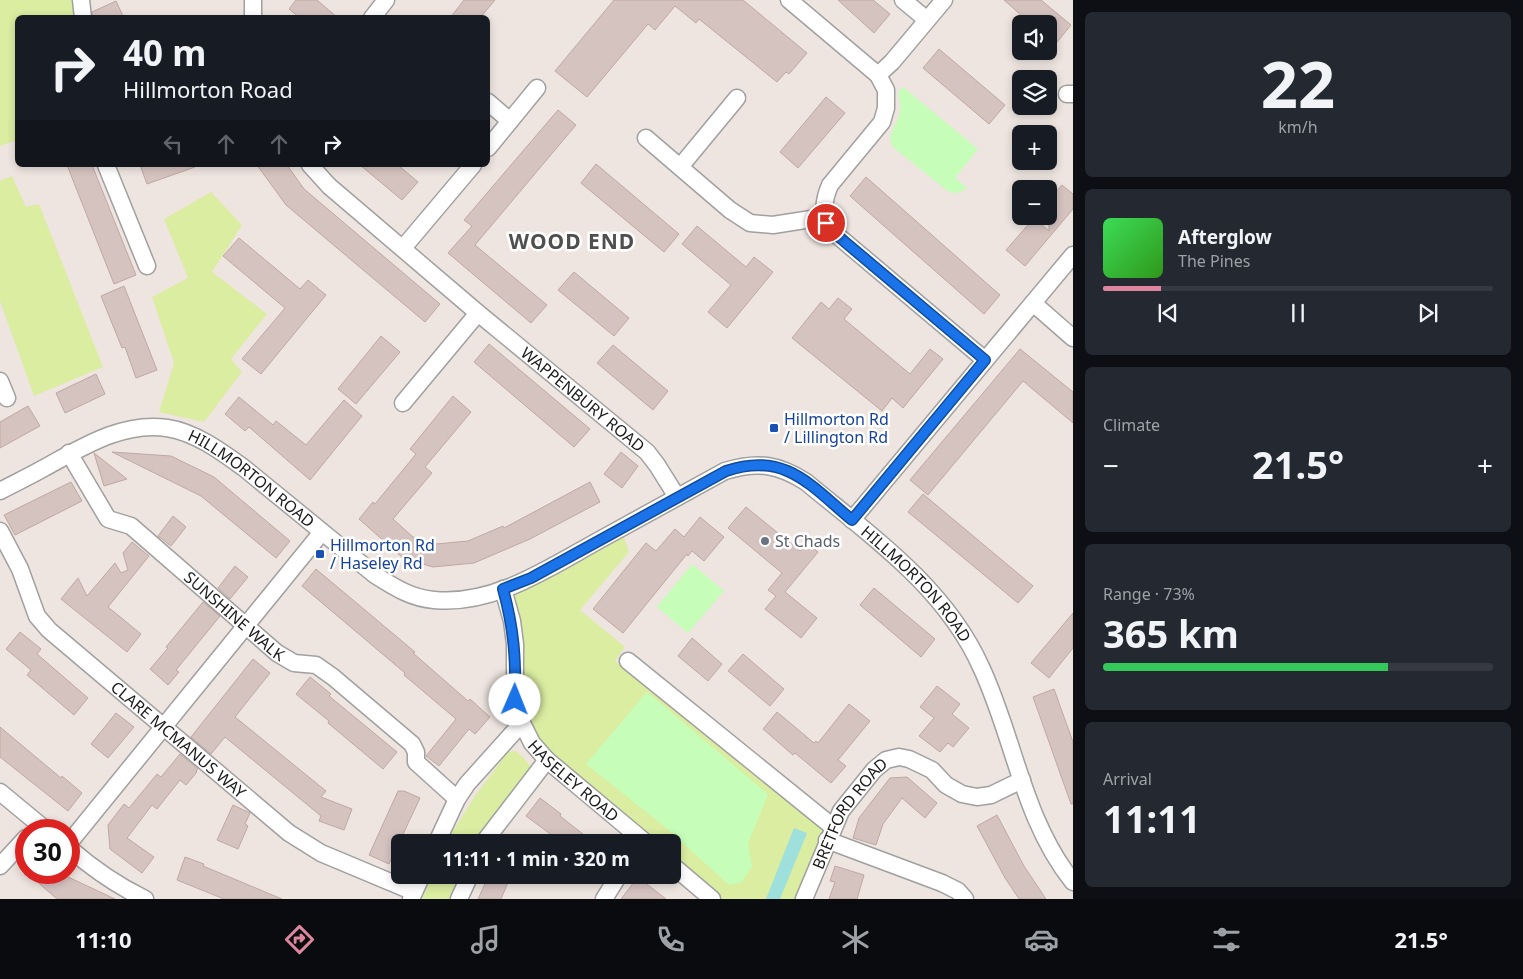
<!DOCTYPE html>
<meta charset="utf-8">
<style>
:root{--surface:#171b24;--page:#242831;--text:#f1f3f6;--muted:#9ea1a6;--line:#363941;--accent:#de86a0}
body{margin:0;font-family:"Noto Sans",sans-serif;background:var(--page);color:var(--text);height:100vh;display:flex;flex-direction:column;font-size:19px;white-space:nowrap}
*{box-sizing:border-box;margin:0}
p{font-size:16px;color:var(--muted)}
.icon{flex:none;width:28px;height:28px;fill:none;stroke:currentColor;stroke-width:2;stroke-linecap:round;stroke-linejoin:round}
.map{position:relative;flex:1;overflow:hidden}
.details{display:flex;flex-direction:column;gap:12px;padding:12px;background:#0d0f14;width:450px}
.details>*{flex:none}
.hud{position:absolute;left:15px;top:15px;width:475px;height:152px;border-radius:8px;box-shadow:0 2px 8px #0003;background:#171b24;color:var(--text);overflow:hidden}
.controls{position:absolute;left:1012px;top:15px;display:grid;gap:10px}
.controls a{display:grid;place-items:center;width:45px;height:45px;border-radius:8px;background:var(--surface);box-shadow:0 2px 8px #0003;font-size:25px}
.speed{position:absolute;left:15px;top:819px;display:flex;gap:10px;font-size:25px;font-weight:700;text-align:center}
.speed>*{display:grid;place-content:center;width:65px;height:65px;border-radius:50%;background:var(--surface);box-shadow:0 2px 8px #0003;line-height:1}
.speed .limit{border:8px solid #d22;background:#fff;color:#111}
.pin{position:absolute;display:grid;place-items:center;width:42px;height:42px;color:#fff;margin:-21px;border:2px solid #fff;border-radius:50%;box-shadow:0 1px 5px #0007}
.me{position:absolute;width:55px;margin:-28px;rotate:1deg;stroke-linejoin:round;filter:drop-shadow(0 0 4px #0008)}
.turn{display:flex;align-items:center;gap:18px;height:105px;padding:0 25px;font-size:22px}
.turn .icon{width:65px;height:65px;stroke-width:2.5}
.turn b{display:block;font-size:35px;line-height:42px}
.lanes{display:flex;align-items:center;height:48px;padding:0 25px;background:#0003;justify-content:center;gap:25px;direction:ltr}
.lanes .off{opacity:.35}
.big{font-size:38px;font-weight:700;line-height:1.1}
.details .tile{flex:1;display:flex;flex-direction:column;justify-content:center;gap:8px;min-width:0;padding:0 18px;border-radius:8px;background:var(--page)}
.details .dial{align-items:center;gap:0}
.dial b{font-size:65px;line-height:1}
.song{display:flex;align-items:center;gap:15px}
.cover{width:60px;height:60px;border-radius:8px;background:linear-gradient(135deg,hsl(130 70% 55%),hsl(110 70% 35%))}
.played{height:5px;border-radius:2px;background:linear-gradient(90deg,var(--accent) 15%,var(--line) 15%)}
.keys{display:flex;justify-content:space-around;direction:ltr}
.heat{display:flex;justify-content:space-between;align-items:center;font-size:28px;direction:ltr}
.charge{height:8px;border-radius:4px;background:linear-gradient(90deg,#34c759 73%,var(--line) 0)}
.trip{position:absolute;left:391px;top:834px;width:290px;height:50px;border-radius:8px;background:var(--surface);box-shadow:0 2px 8px #0003;font-weight:700;line-height:50px;text-align:center}
.tabs{display:flex;height:80px;justify-content:space-around;align-items:center;background:#090b0e;color:var(--muted)}
.tabs .icon{width:35px;height:35px}
.tabs .selected{color:var(--accent)}
.tabs b{font-size:22px;color:var(--text)}
main{display:flex;flex:1;min-height:0}
.map>svg:first-child{display:block}
</style>
<main>
<div class="map">
<svg width="1073" height="899" viewBox="0 0 1073 899">
<rect width="100%" height="100%" fill="#eee5e0"/>
<g fill="#dbeda1">
<polygon points="0,0 75,0 76,17 18,18 17,140 0,146"/>
<polygon points="12,176 26,207 39,204 103,367 34,396 0,301 0,181"/>
<polygon points="211,192 242,225 212,272 267,314 231,359 242,372 204,422 159,412 174,363 152,297 188,278 164,219"/>
<polygon points="622,531 629,552 580,610 625,647 615,661 652,687 828,828 799,899 720,899 673,858 672,842 654,842 645,836 551,754 536,738 521,698 510,590"/>
<polygon points="516,751 524,758 532,768 479,842 446,842 475,796 508,752"/>
<polygon points="432,875 462,875 451,899 422,899"/>
</g>
<g fill="#c6fdb8">
<path d="M 903,87 L 978,149 L 955,178 L 967,188 C 959,194 953,195 945,189 L 894,148 C 884,134 898,126 900,112 C 901,105 899,98 898,92 Z"/>
<polygon points="692,564 724,591 688,633 657,607"/>
<polygon points="647,692 768,794 748,844 752,866 742,882 729,885 665,827 586,764"/>
</g>
<polygon fill="#9de0dc" points="794,828 807,833 780,899 766,899"/>
<g fill="#d5c3c0" stroke="#c1a7a2">
<polygon points="296,0 317,0 338,18 300,18 289,9"/>
<polygon points="464,0 495,0 480,18 450,18"/>
<polygon points="614,0 743,0 807,53 789,74 786,72 777,82 699,19 696,23 675,6 655,30 648,24 587,97 555,71"/>
<polygon points="838,0 873,0 890,14 874,33"/>
<polygon points="1004,0 1041,0 1071,25 1049,52 1049,24 1031,24"/>
<polygon points="116,1 124,18 93,18 92,12"/>
<polygon points="939,49 1005,105 989,124 923,68"/>
<polygon points="826,97 845,113 798,168 780,152"/>
<polygon points="558,110 576,125 475,245 547,305 531,323 448,253 472,226 464,220"/>
<polygon points="596,164 679,234 664,252 581,183"/>
<polygon points="67,165 92,165 136,275 114,284"/>
<polygon points="140,165 195,165 195,167 147,184"/>
<polygon points="257,165 287,165 304,189 440,304 425,322 286,205"/>
<polygon points="360,165 398,165 418,182 402,200"/>
<polygon points="866,177 1000,295 984,314 850,196"/>
<polygon points="1062,185 1073,194 1073,209 1025,266 1006,250 1034,218 1049,231 1049,200"/>
<polygon points="697,226 746,267 754,257 773,272 727,328 708,312 731,285 682,244"/>
<polygon points="239,238 300,289 308,280 326,295 261,374 242,359 285,308 223,256"/>
<polygon points="574,272 629,318 614,336 558,290"/>
<polygon points="124,286 157,370 136,378 125,347 122,348 101,296"/>
<polygon points="838,298 852,309 844,319 910,374 930,349 943,359 903,408 892,398 882,411 792,338 821,302 829,309"/>
<polygon points="381,336 400,352 356,404 338,389"/>
<polygon points="489,344 590,429 574,447 474,362"/>
<polygon points="613,345 668,391 653,410 597,363"/>
<polygon points="1020,349 1073,392 1073,423 1023,381 928,495 910,480"/>
<polygon points="96,374 105,394 65,413 56,393"/>
<polygon points="453,396 471,412 425,467 432,473 393,519 413,537 436,544 468,541 503,526 504,528 590,482 600,502 530,539 474,563 433,567 403,558 359,519 373,502 375,504 416,454 410,449"/>
<polygon points="239,397 273,425 276,421 306,445 344,400 362,416 310,480 249,427 245,431 225,414"/>
<polygon points="28,406 40,426 0,448 0,422"/>
<polygon points="112,452 171,456 214,477 290,541 276,558 201,496"/>
<polygon points="621,452 638,466 622,488 604,474"/>
<polygon points="94,453 127,479 104,486"/>
<polygon points="71,482 82,501 15,535 4,515"/>
<polygon points="923,494 1033,586 1018,603 908,512"/>
<polygon points="746,507 800,551 808,543 818,552 785,592 817,618 801,638 765,609 776,596 768,590 782,573 728,528"/>
<polygon points="173,516 186,527 171,546 158,536"/>
<polygon points="700,517 724,537 704,561 692,551 688,556 687,554 623,633 593,609 646,543 656,551 675,529 684,537"/>
<polygon points="132,542 149,556 108,607 141,634 127,652 61,599 78,578 87,596 115,563 121,573 128,570 123,553"/>
<polygon points="235,566 248,577 230,599 218,588"/>
<polygon points="316,569 415,652 413,653 468,701 470,699 490,717 475,734 469,729 439,766 426,756 456,719 404,675 405,673 302,586"/>
<polygon points="874,588 935,639 921,657 860,605"/>
<polygon points="203,602 220,616 176,670 179,672 168,685 150,669 168,648 166,647"/>
<polygon points="1073,613 1073,648 1049,678 1031,663"/>
<polygon points="20,632 41,649 37,654 88,698 74,715 27,675 31,670 6,649"/>
<polygon points="692,638 722,664 708,681 678,656"/>
<polygon points="743,654 784,689 770,706 728,671"/>
<polygon points="253,659 270,673 235,717 326,791 321,797 352,809 344,830 319,821 321,816 225,737 211,754 191,737"/>
<polygon points="310,677 331,694 329,696 397,752 383,769 328,723 329,721 296,694"/>
<polygon points="937,686 960,704 952,714 969,728 953,747 948,743 940,752 919,736 934,718 920,707"/>
<polygon points="1054,689 1073,742 1073,804 1071,804 1033,697"/>
<polygon points="849,704 870,721 838,760 846,766 831,783 795,753 793,755 763,729 777,712 814,743 816,741 818,743"/>
<polygon points="116,713 134,727 108,758 91,744"/>
<polygon points="0,727 61,778 62,776 82,793 68,811 0,757"/>
<polygon points="180,754 198,769 196,771 197,772 186,785 180,780 157,809 152,805 127,838 154,857 142,873 110,849 108,825 124,804 129,808 157,774 161,777"/>
<polygon points="907,777 937,803 925,818 902,798 883,824 876,845 853,838 859,818 890,778"/>
<polygon points="398,791 404,791 420,798 389,864 369,855"/>
<polygon points="540,798 561,814 560,816 593,842 548,842 553,836 526,816"/>
<polygon points="233,805 250,813 245,824 248,826 238,849 217,840"/>
<polygon points="997,815 1024,866 1046,899 1019,899 1005,878 977,826"/>
<polygon points="185,857 204,864 203,866 282,899 224,899 177,880"/>
<polygon points="835,866 864,875 857,899 829,899 835,882 830,881"/>
<polygon points="26,872 61,872 66,876 115,899 57,899"/>
<polygon points="489,875 511,875 501,899 478,899"/>
<polygon points="638,877 648,885 666,899 621,899"/>
</g>
<g fill="none" stroke-linecap="round" stroke-linejoin="round">
<defs>
<g id="street">
<polyline points="81,0 83,18"/>
<path d="M 789,0 L 878,75 L 886,90 L 886,108 L 882,122 L 830,185 C 823,201 821,216 832,231 L 985,360"/>
<polyline points="903,0 927,20"/>
<polyline points="253,18 253,0"/>
<polyline points="372,18 386,0"/>
<polyline points="878,75 892,62 944,0"/>
<polyline points="1067,94 1073,94"/>
<polyline points="488,102 510,121"/>
<polyline points="646,138 730,210 750,223 773,225 824,217"/>
<polyline points="488,148 537,88"/>
<polyline points="106,165 147,266"/>
<path id="s1" d="M 310,165 L 329,186 L 478,313 L 647,452 L 657,465 L 677,497"/>
<polyline points="680,167 737,98"/>
<polyline points="403,248 473,165"/>
<polyline points="1033,303 1073,338"/>
<polyline points="0,381 7,398"/>
<polyline points="403,403 478,313"/>
<path id="s2" d="M 69,453 L 108,519 L 131,526 L 277,653 L 294,663 L 316,665 L 333,677 L 412,744 L 416,752 L 416,762 L 457,799"/>
<path id="s3" d="M 0,491 C 15,483 30,476 44,468 C 81,448 123,421 167,428 C 195,432 222,452 244,468 L 375,575 C 394,587 411,598 434,600 C 496,606 553,565 605,537 C 645,515 685,493 725,471 C 757,461 778,464 806,482 C 871,536 945,587 981,667 C 1014,737 1023,820 1073,882"/>
<polyline points="852,520 1073,255"/>
<path id="s4" d="M 0,531 L 20,569 L 37,616 L 49,630 L 289,833 L 321,853 L 414,892"/>
<path id="s5" d="M 503,589 L 512,621 L 515,644 L 515,700 L 522,723 L 532,743 L 547,760 L 645,842"/>
<polyline points="628,661 833,827"/>
<polyline points="0,792 46,830"/>
<polyline points="827,840 942,883 958,891 965,899"/>
<polyline points="437,842 457,799 467,784 522,723"/>
<polyline points="484,842 547,760"/>
<polyline points="69,843 322,532"/>
<path d="M 69,848 C 92,868 118,886 145,899"/>
<polyline points="672,865 712,899"/>
<polyline points="0,866 26,838"/>
<polyline points="411,899 422,875"/>
<polyline points="459,899 470,875"/>
<polyline points="604,899 619,875"/>
<path id="s6" d="M 804,899 L 841,811 L 874,770 L 886,760 L 899,757 L 909,759 L 932,770 L 946,785 L 962,794 L 977,797 L 991,795 L 1022,780"/>
</g>
</defs>
<use href="#street" stroke="#a0a0a0" stroke-width="19"/>
<use href="#street" stroke="#fff" stroke-width="16"/>
</g>
<g fill="none" stroke-linecap="round" stroke-linejoin="round">
<defs>
<path id="route" d="M 515,700 C 516,659 514,629 503,589 L 531,578 L 726,471 C 785,451 810,485 852,520 L 985,360 L 832,231 L 826,223"/>
</defs>
<use href="#route" stroke="#114b97" stroke-width="12"/>
<use href="#route" stroke="#1a73e8" stroke-width="9"/>
</g>
<g fill="#1a4fb4" stroke="#fff" stroke-width="2">
<rect x="769" y="423" width="10" height="10" rx="2.5"/>
<rect x="315" y="549" width="10" height="10" rx="2.5"/>
</g>
<circle fill="#6b7280" stroke="#fff" stroke-width="2" cx="765" cy="541" r="5"/>
<g text-anchor="middle" stroke-width="5" stroke-linejoin="round" paint-order="stroke">
<g font-size="16" fill="#1c1c1c" stroke="#fff">
<text dy="6" stroke="none"><textPath href="#s1" startOffset="360">WAPPENBURY ROAD</textPath></text>
<text dy="6" stroke="none"><textPath href="#s3" startOffset="281">HILLMORTON ROAD</textPath></text>
<text dy="6" stroke="none"><textPath href="#s3" startOffset="1061">HILLMORTON ROAD</textPath></text>
<text dy="6" stroke="none"><textPath href="#s2" startOffset="238">SUNSHINE WALK</textPath></text>
<text dy="6" stroke="none"><textPath href="#s4" startOffset="281">CLARE MCMANUS WAY</textPath></text>
<text dy="6" stroke="none"><textPath href="#s5" startOffset="215">HASELEY ROAD</textPath></text>
<text dy="6" stroke="none"><textPath href="#s6" startOffset="98">BRETFORD ROAD</textPath></text>
</g>
<g font-size="16" fill="#164399" stroke="#fff" text-anchor="start">
<text x="784" y="425">Hillmorton Rd<tspan x="784" dy="18">/ Lillington Rd</tspan></text>
<text x="330" y="551">Hillmorton Rd<tspan x="330" dy="18">/ Haseley Rd</tspan></text>
</g>
<g font-size="16" fill="#5b616d" stroke="#fff" text-anchor="start">
<text x="775" y="547">St Chads</text>
</g>
<g font-size="21" font-weight="bold" letter-spacing="1" fill="#4f4f4f" stroke="#fff">
<text x="572" y="249">WOOD END</text>
</g>
</g>
</svg>
<div class="controls">
<a><svg class="icon" aria-label="sound" viewBox="0 0 24 24"><path d="M4 9h4l5-4v14l-5-4H4zM17 9q2 3 0 6"/></svg></a>
<a><svg class="icon" aria-label="layers" viewBox="0 0 24 24"><path d="M12 4l9 5-9 5-9-5zM3 14l9 5 9-5"/></svg></a>
<a>+</a>
<a>−</a>
</div>
<div class="speed"><div class="limit">30</div></div>
<div class="pin" style="left:826px;top:223px;background:#d93025"><svg class="icon" aria-label="arrive" viewBox="0 0 24 24"><path d="M6 21V4h12l-3 4 3 4H6"/></svg></div>
<svg class="me" style="left:515px;top:700px" viewBox="-20 -20 40 40"><circle r="19" fill="#fff"/><path d="M0-13L10 11 0 6-10 11z" fill="#1a73e8"/></svg>
<div class="trip">11:11 · 1 min · 320 m</div>
<div class="hud">
<div class="turn"><svg class="icon" aria-label="right" viewBox="0 0 24 24"><path d="M7 20v-9h11M14 6l5 5-5 5"/></svg><div><b>40 m</b>Hillmorton Road</div></div>
<div class="lanes"><svg class="icon off" aria-label="left" viewBox="0 0 24 24"><path d="M17 20v-9H6M10 6l-5 5 5 5"/></svg><svg class="icon off" aria-label="ahead" viewBox="0 0 24 24"><path d="M12 20V5M6 11l6-6 6 6"/></svg><svg class="icon off" aria-label="ahead" viewBox="0 0 24 24"><path d="M12 20V5M6 11l6-6 6 6"/></svg><svg class="icon" aria-label="right" viewBox="0 0 24 24"><path d="M7 20v-9h11M14 6l5 5-5 5"/></svg></div>
</div>
</div>
<section class="details">
<div class="tile dial"><b>22</b><p>km/h</p></div>
<div class="tile">
<div class="song"><i class="cover"></i><div><b>Afterglow</b><p>The Pines</p></div></div>
<div class="played"></div>
<div class="keys"><svg class="icon" aria-label="previous" viewBox="0 0 24 24"><path d="M18 5L8 12l10 7zM5 5v14"/></svg><svg class="icon" aria-label="pause" viewBox="0 0 24 24"><path d="M8 5v14M16 5v14"/></svg><svg class="icon" aria-label="next" viewBox="0 0 24 24"><path d="M6 5l10 7-10 7zM19 5v14"/></svg></div>
</div>
<div class="tile"><p>Climate</p>
<div class="heat"><a>−</a><b class="big">21.5°</b><a>+</a></div>
</div>
<div class="tile"><p>Range · 73%</p><b class="big">365 km</b><div class="charge"></div></div>
<div class="tile"><p>Arrival</p><b class="big">11:11</b></div>
</section>
</main>
<nav class="tabs">
<b>11:10</b>
<svg class="icon selected" aria-label="directions" viewBox="0 0 24 24"><path d="M12 3l9 9-9 9-9-9zM9 14v-3h6M13 9l2 2-2 2"/></svg>
<svg class="icon" aria-label="music" viewBox="0 0 24 24"><path d="M9 18V5l10-2v13"/><circle cx="6" cy="18" r="3"/><circle cx="16" cy="16" r="3"/></svg>
<svg class="icon" aria-label="phone" viewBox="0 0 24 24"><path d="M5 4h4l2 5-3 2q2 4 5 5l2-3 5 2v4C11 20 4 13 5 4z"/></svg>
<svg class="icon" aria-label="climate" viewBox="0 0 24 24"><path d="M12 3v18M4 7l16 10M4 17L20 7"/></svg>
<svg class="icon" aria-label="car" viewBox="0 0 24 24"><path d="M5 17H2v-5l4-1 3-4h7l3 4 3 1v5h-3M9 17h6M6 11h13"/><circle cx="7" cy="17" r="2"/><circle cx="17" cy="17" r="2"/></svg>
<svg class="icon" aria-label="filters" viewBox="0 0 24 24"><path d="M4 7h16M4 17h16"/><circle cx="9" cy="7" r="2"/><circle cx="15" cy="17" r="2"/></svg>
<b>21.5°</b>
</nav>
